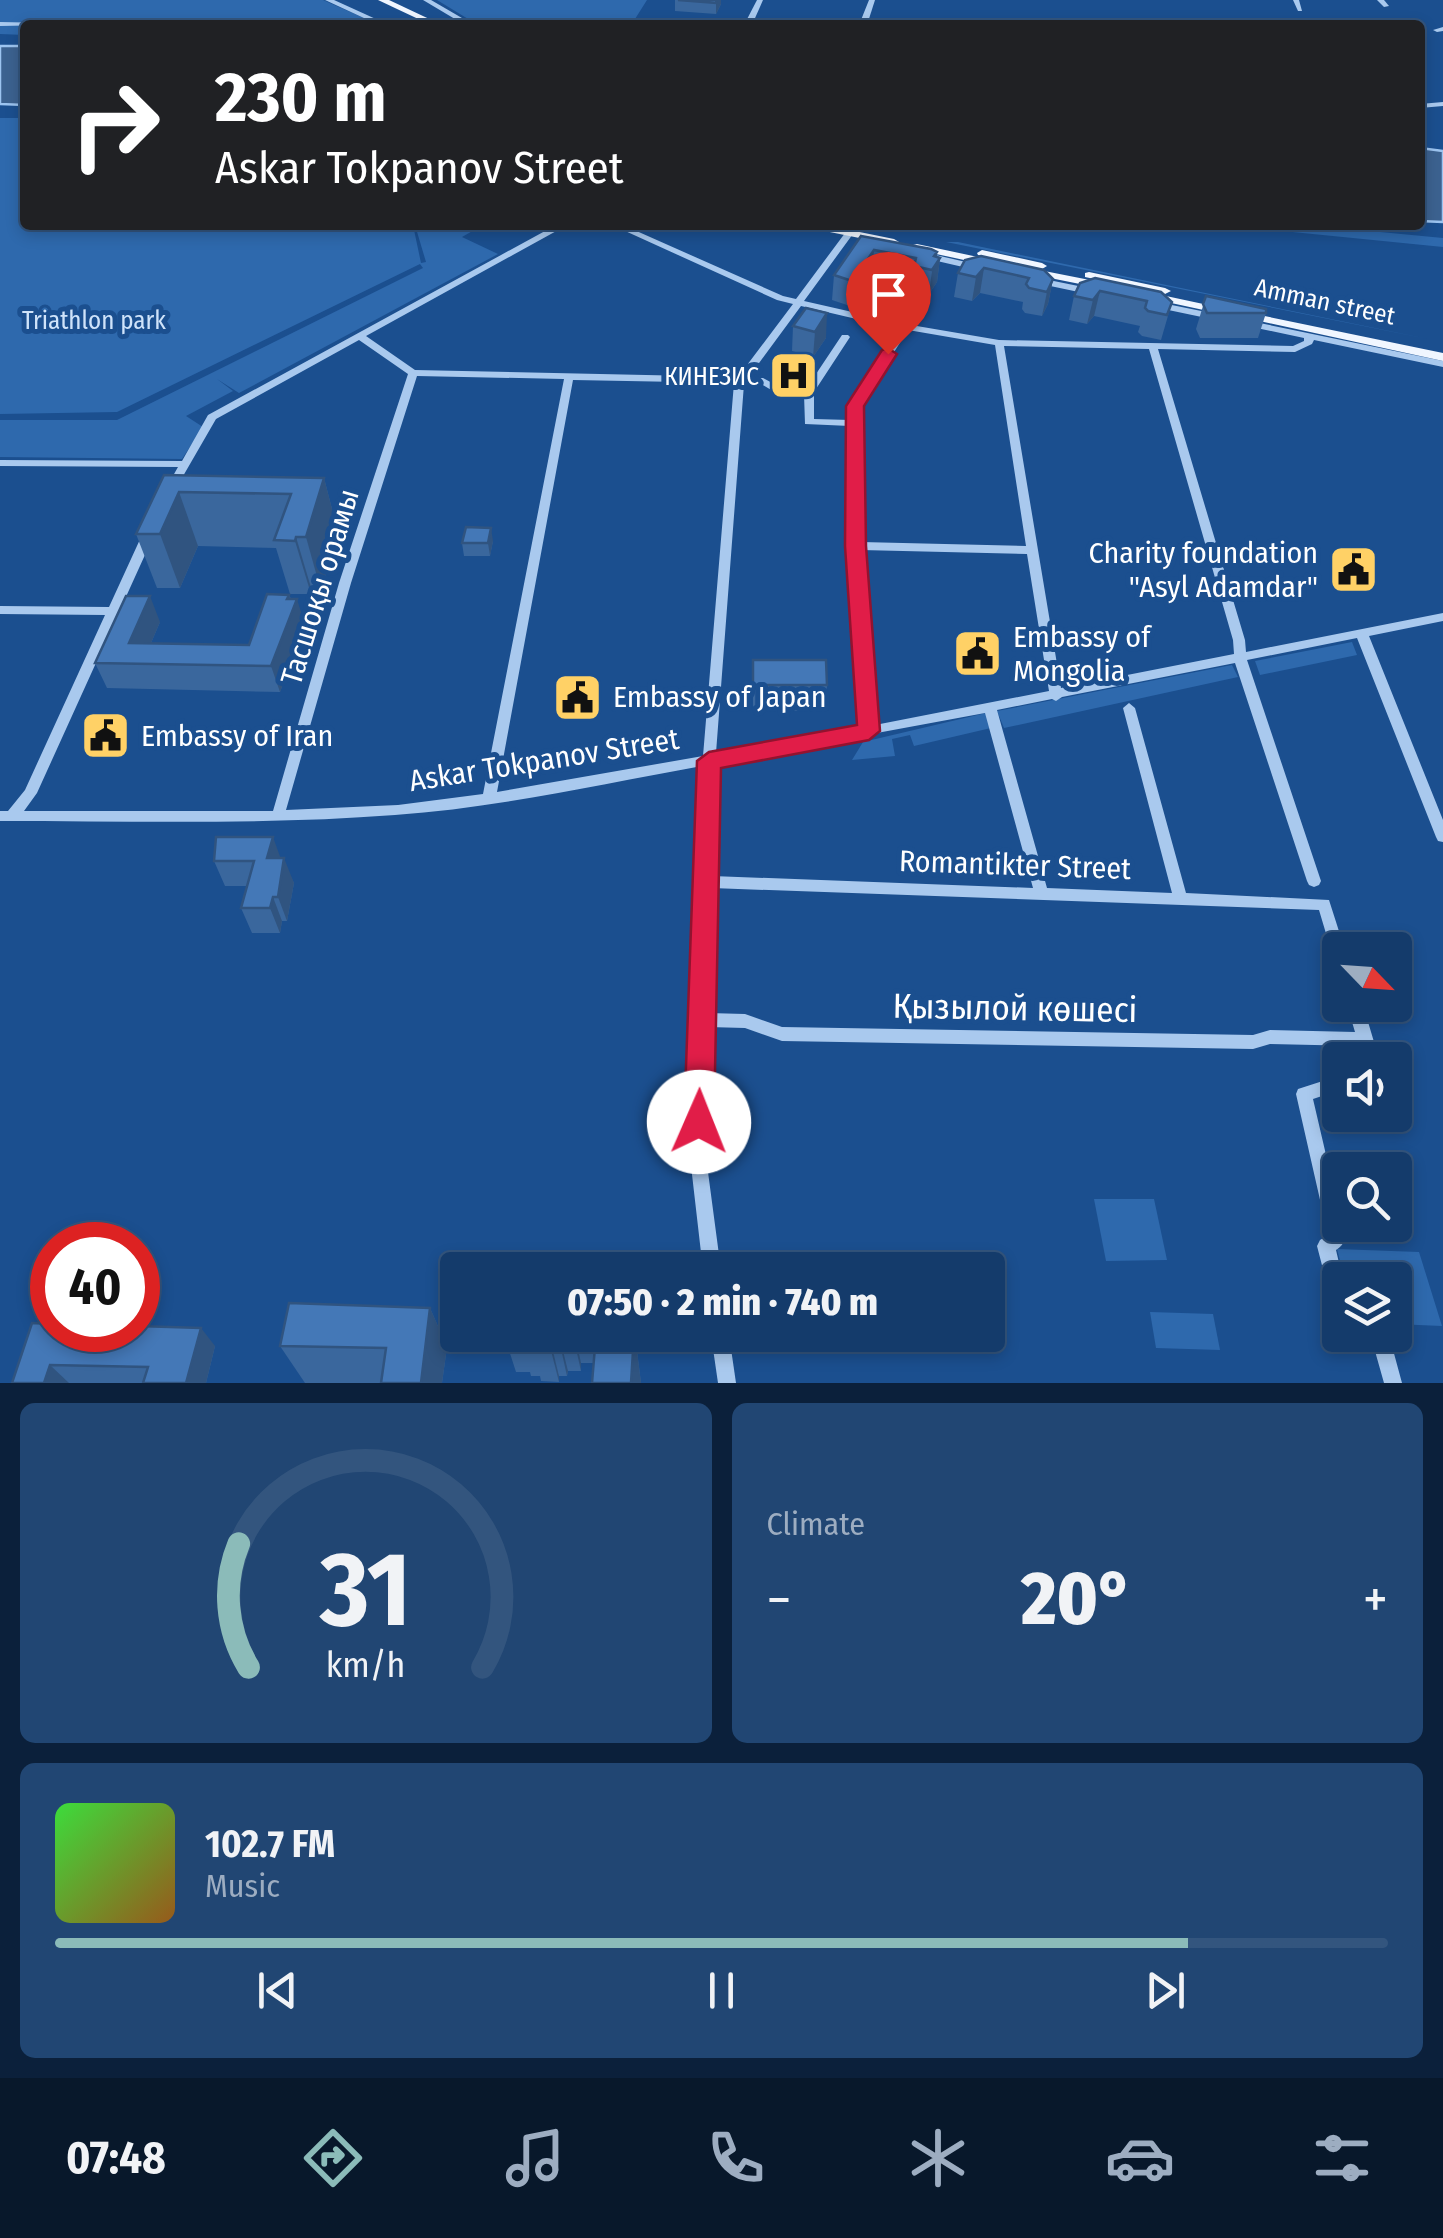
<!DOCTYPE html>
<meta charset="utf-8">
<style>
:root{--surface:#143b6b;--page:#214673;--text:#f1f3f6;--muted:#9dadc1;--line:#33557e;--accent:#8bbbb9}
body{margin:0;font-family:"Fira Sans Condensed",sans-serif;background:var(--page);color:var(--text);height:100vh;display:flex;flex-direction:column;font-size:38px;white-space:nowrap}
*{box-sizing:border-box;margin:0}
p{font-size:32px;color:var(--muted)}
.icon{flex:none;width:55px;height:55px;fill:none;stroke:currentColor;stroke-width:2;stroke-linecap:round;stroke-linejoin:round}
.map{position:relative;height:1383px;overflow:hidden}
.sheet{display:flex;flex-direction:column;gap:20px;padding:20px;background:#0b203b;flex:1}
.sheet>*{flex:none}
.banner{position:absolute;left:20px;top:20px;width:1405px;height:210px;border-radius:10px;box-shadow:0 5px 15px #0003,0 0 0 2px var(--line);background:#202124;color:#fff;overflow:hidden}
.needle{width:65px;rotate:115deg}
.fabs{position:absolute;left:1322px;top:932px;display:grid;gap:20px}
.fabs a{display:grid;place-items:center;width:90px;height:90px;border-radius:10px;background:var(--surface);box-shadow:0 5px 15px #0003,0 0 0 2px var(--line);font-size:50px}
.speed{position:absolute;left:30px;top:1222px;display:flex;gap:20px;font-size:50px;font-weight:700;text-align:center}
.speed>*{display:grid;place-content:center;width:130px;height:130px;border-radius:50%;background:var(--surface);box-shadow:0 5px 15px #0003,0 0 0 2px var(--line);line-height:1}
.speed .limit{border:15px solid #d22;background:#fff;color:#111}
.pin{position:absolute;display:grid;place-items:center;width:85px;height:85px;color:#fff;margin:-102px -42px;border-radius:50% 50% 50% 0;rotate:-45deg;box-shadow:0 0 10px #0007}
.pin .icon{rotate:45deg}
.me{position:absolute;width:110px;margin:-55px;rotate:1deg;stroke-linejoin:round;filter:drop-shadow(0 0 8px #0008)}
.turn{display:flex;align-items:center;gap:35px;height:210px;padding:0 30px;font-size:45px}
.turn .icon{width:130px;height:130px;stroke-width:2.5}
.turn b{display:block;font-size:70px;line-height:85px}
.big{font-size:75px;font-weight:800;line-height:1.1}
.sheet .widget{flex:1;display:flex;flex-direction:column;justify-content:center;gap:15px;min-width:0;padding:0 35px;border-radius:15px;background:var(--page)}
.sheet .dial{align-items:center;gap:0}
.dial svg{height:260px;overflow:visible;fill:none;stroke:var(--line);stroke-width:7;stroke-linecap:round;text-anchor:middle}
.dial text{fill:var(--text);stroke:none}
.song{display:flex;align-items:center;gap:30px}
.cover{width:120px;height:120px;border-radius:15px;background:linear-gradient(135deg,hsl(120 70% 55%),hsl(30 70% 35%))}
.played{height:10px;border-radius:5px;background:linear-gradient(90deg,var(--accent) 85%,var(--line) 85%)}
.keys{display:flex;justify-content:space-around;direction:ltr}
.heat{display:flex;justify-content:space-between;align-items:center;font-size:55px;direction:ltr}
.sheet .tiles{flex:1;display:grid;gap:20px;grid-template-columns:1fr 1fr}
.widget:last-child{grid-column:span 2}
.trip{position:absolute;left:440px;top:1252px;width:565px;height:100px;border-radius:10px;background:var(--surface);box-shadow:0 5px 15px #0003,0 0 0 2px var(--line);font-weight:800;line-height:100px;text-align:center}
.menu{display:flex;height:160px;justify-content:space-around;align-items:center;background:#08182b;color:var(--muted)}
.menu .icon{width:70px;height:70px}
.menu .current{color:var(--accent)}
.menu b{font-size:45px;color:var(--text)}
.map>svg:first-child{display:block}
</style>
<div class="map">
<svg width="1443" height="1383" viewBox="0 0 1443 1383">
<rect width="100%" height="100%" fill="#1b4f8f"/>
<g fill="#2e69ad">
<polygon points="0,0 323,0 380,25 25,25 25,35 0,34"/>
<polygon points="437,0 647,0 635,19 743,23 478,25"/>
<polygon points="0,118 25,118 25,225 413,225 421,263 426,262 415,225 483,225 462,237 498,254 239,393 217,379 233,391 186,416 203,427 182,459 0,457 0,420 117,420 423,268 420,264 117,412 0,414"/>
<polygon points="1222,225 1307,225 1443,238 1443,247"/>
<polygon points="946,242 958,242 1428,339"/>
<polygon points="1352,642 1357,655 1260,675 1255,661"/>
<polygon points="1232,665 1238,677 1004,728 997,711"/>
<polygon points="986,713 991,728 914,746 910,735 892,739 895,756 852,760 863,742"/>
<polygon points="1094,1199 1154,1199 1167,1260 1106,1261"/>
<polygon points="1337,1249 1419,1252 1442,1326 1395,1324 1395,1280 1345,1280"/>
<polygon points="1150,1312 1213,1314 1220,1350 1156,1348"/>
</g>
<g fill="#3c6290" stroke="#9cc4f0" stroke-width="2.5">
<polygon points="0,46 25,46 25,105 0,104"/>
<polygon points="1420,148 1443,151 1443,222 1420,221"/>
</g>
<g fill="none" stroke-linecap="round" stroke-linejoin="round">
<g fill="#a9c9ee" fill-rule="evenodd">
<polygon points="325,0 334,0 389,25 379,25"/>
<polygon points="423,0 431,0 474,25 465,25"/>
<polygon points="757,0 763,0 752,25 744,25"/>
<polygon points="869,0 875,0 867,25 859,25"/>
<polygon points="1293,0 1299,0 1302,11 1298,11"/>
<polygon points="1377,0 1384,0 1389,6 1384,7"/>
<polygon points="0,22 50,23 54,25 0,26"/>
<polygon points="1443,27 1443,31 1437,32 1433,30"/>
<polygon points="1443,102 1443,106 1420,108 1420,104"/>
<path d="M 556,225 L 574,225 L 560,229 L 366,336 L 415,370 L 738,377 L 793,304 L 777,300 L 612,225 L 623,225 L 783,296 L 796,299 L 851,225 L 856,225 L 858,227 L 804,301 L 905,324 L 999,340 L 1293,346 L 1304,341 L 1304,338 L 1242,325 L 1242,321 L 1245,320 L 1443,361 L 1443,367 L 1314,340 L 1312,344 L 1295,352 L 1158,349 L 1245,640 L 1246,652 L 1443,613 L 1443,621 L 1369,636 L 1443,820 L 1443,842 L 1438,841 L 1436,837 L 1357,638 L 1247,660 L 1321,881 L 1319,885 L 1314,887 L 1309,885 L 1307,881 L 1235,663 L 1062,697 L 1056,701 L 1052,699 L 997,710 L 1047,888 L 1172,893 L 1123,708 L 1129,703 L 1135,708 L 1186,893 L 1329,900 L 1345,950 L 1340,950 L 1340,963 L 1335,961 L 1333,957 L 1319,910 L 712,888 L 708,1013 L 745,1014 L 782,1027 L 1253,1035 L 1270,1030 L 1355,1032 L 1347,1005 L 1363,1005 L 1377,1052 L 1371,1060 L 1352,1060 L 1361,1050 L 1359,1046 L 1270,1044 L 1253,1049 L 782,1041 L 745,1028 L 708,1027 L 706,1157 L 721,1270 L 703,1270 L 690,1157 L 692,1020 L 702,766 C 601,784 498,808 395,815 C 264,825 132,821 0,821 L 0,811 L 8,811 L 25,790 L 105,615 L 0,614 L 0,606 L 109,607 L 142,535 L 148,531 L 154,535 L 37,793 L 24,811 L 273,811 L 339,583 L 408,374 L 359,340 L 216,419 L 175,490 L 170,493 L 165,490 L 178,467 L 0,466 L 0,460 L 182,461 L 208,415 ZM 801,306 L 899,329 L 850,406 L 850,420 L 814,419 L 814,392 L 850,337 L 848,335 L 842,335 L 806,389 L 776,385 L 763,378 L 748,378 ZM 908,330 L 995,345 L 1026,546 L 861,542 L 860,406 ZM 1004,346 L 1149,349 L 1233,640 L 1234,654 L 1061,688 ZM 417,376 L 564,379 L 483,794 L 398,805 L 286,810 L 351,583 ZM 573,380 L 734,383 L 703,756 L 497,792 ZM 744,384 L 761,384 L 773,391 L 804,394 L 805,424 L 850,426 L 849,546 L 862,727 L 716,753 ZM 861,550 L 1027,554 L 1049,691 L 875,725 ZM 985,713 L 1033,888 L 712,876 L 715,763 Z"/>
<polygon points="927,253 979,265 981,267 976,270 924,258 924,254"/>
<polygon points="1039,278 1093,289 1098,292 1093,295 1036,283 1034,281"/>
<polygon points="1157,302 1216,314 1221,317 1216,320 1154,307 1154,303"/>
<path d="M 1340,1072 L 1340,1090 L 1313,1099 L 1340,1215 L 1340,1225 L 1342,1225 C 1345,1237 1347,1243 1336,1250 L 1343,1280 L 1340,1280 L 1340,1309 L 1334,1306 L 1331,1300 L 1317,1246 L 1320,1240 L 1328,1235 L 1296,1094 L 1298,1089 L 1329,1079 Z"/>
<polygon points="711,1335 729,1335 736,1383 718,1383"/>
<polygon points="1354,1335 1389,1335 1402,1383 1384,1383 1373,1344 1363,1344 1357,1341"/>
</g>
<g fill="#f0f6ff" fill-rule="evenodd">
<polygon points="378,0 389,0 442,25 431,25"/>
<polygon points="805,225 825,225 894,239 899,242 894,245 810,228"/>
<polygon points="917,244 992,260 997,263 992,266 913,249 913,245"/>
<polygon points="982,250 1042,263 1047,266 1042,269 978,255 977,253"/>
<polygon points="1029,268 1100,282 1105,285 1100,288 1025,273 1025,269"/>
<polygon points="1089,272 1165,288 1171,291 1165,294 1085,277 1085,273"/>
<polygon points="1152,293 1222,308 1228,311 1222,314 1148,298 1146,296"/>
<polygon points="1245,312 1443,353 1443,361 1241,317 1239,315"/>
</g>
</g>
<g fill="#3a679d">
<polygon points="675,0 721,0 721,4 716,14 675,11"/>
<polygon points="861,236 937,252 937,257 940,258 937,282 929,294 911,290 912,282 871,275 871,302 865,311 832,300 834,275"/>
<polygon points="965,260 1053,279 1048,304 1042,316 1025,313 1022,309 1023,302 980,293 972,301 954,297 958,273"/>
<polygon points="1080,283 1172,302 1161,340 1142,336 1138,332 1140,326 1094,316 1087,324 1069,320 1074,296"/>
<polygon points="1206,296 1266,313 1258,338 1200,338 1196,329"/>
<polygon points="806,308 826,338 813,357 792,351 793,326"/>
<polygon points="164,475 324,478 338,532 321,591 312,591 311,594 290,594 276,548 198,546 180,588 157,588 136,534"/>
<polygon points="493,541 490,556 464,556 462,543"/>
<polygon points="289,595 305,625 280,692 107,688 95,663 160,622 151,643 249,645"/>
<polygon points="753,660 827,685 825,711 753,710"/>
<polygon points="281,858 294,883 287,921 282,921 280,933 252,933 241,908 248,886 225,886 214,861"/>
<polygon points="430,1308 447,1347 442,1383 305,1383 280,1346"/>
<polygon points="32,1323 215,1346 206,1383 12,1383"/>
<polygon points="504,1335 635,1335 641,1383 592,1383 594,1363 581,1363 581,1371 568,1371 567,1376 559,1376 559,1382 541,1381 540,1376 531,1376 530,1372 516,1372"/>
</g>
<g fill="#305480">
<polygon points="717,0 721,0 721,4 716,14 716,3"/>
<polygon points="874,250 871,275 864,285 861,269"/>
<polygon points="937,252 936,264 940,258 937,282 929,294 934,256"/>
<polygon points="984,268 980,293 972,301 976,277"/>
<polygon points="873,277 871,302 865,311 867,286"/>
<polygon points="1053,279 1048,304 1042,316 1047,292"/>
<polygon points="1100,291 1094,316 1087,324 1093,300"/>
<polygon points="827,313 826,338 813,357 815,332"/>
<polygon points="324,478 338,532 321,591 306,537"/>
<polygon points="179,492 198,546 180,588 160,534"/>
<polygon points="491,528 493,541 490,556 488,543"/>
<polygon points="296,537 312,591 311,594 295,541"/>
<polygon points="289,595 293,609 297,599 305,625 280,692 271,666"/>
<polygon points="150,596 160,622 142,664 129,643"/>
<polygon points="273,837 282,862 267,858"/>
<polygon points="284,858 294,883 287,921 278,897"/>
<polygon points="273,897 282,921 280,933 270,908"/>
<polygon points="430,1308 447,1347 442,1383 421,1383"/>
<polygon points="201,1328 215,1346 206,1383 186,1383"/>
<polygon points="547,1335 549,1335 559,1376 559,1382"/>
<polygon points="558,1335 559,1335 568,1371 567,1376"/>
<polygon points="573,1335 575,1335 581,1363 581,1371"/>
<polygon points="634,1335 635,1335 641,1383 631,1383"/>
<polygon points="50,1365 69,1383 44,1383"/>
</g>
<g fill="#4478b7" stroke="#305480" stroke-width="2.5">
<polygon points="678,0 717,0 716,3"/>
<polygon points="861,236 931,249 937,252 934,256 940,258 932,270 914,266 916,258 874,250 861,269 864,270 861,274 873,277 867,286 834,275"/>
<polygon points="981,256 1044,270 1053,279 1047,292 1029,288 1026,284 1029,278 984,268 976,277 958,273 965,260"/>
<polygon points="1095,278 1161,292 1172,302 1167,315 1148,311 1145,308 1147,301 1100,291 1093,300 1074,296 1080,283"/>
<polygon points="1206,296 1266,309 1266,313 1207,313 1203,304"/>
<polygon points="806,308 827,313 815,332 793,326"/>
<polygon points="164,475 324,478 306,537 296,537 295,541 274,540 291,494 179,492 160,534 136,534"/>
<polygon points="466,527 491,528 488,543 462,543"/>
<polygon points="267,594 289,595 287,599 297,599 271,666 95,663 126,596 150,596 129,643 249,645"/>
<polygon points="753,660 826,660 827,685 753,685"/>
<polygon points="216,837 273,837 267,858 284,858 278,897 273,897 270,908 241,908 254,861 214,861"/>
<polygon points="573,1265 626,1268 626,1270 573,1270"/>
<polygon points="289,1303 430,1308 421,1383 381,1383 386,1348 280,1346"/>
<polygon points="32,1323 52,1324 52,1330 138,1330 138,1326 201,1328 186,1383 143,1383 148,1367 50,1365 44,1383 12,1383"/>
<polygon points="596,1335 634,1335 631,1383 592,1383"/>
</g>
<polygon fill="#e11d48" stroke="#92132f" stroke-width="2.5" points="888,348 897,354 864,406 866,546 880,731 869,740 721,768 714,1122 709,1132 699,1136 689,1132 684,1122 697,761 709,752 857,725 845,546 846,406 882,350"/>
<defs>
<symbol id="hospital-square" viewBox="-11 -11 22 22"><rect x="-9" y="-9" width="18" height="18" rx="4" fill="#ffd166" stroke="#1b4f8f"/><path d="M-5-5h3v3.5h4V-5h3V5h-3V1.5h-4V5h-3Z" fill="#111"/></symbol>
<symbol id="civic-square" viewBox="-11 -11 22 22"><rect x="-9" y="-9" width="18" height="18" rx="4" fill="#ffd166" stroke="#1b4f8f"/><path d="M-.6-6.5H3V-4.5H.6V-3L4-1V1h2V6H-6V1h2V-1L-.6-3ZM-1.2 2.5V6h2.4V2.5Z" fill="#111"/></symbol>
</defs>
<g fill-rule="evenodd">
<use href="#hospital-square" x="766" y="348" width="55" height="55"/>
<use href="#civic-square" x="1326" y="542" width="55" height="55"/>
<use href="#civic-square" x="950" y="626" width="55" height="55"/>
<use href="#civic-square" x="550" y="670" width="55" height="55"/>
<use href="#civic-square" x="78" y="708" width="55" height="55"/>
</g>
<g text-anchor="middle" stroke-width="10" stroke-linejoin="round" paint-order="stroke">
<g font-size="25" fill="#fff" stroke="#1b4f8f">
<text transform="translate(1325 301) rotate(12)" y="9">Amman street</text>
</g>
<g font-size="25" fill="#cfe3fa" stroke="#1b4f8f">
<text x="94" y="329">Triathlon park</text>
</g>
<g font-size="25" fill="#fff" stroke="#1b4f8f" text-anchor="end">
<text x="759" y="385">КИНЕЗИС</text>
</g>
<g font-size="30" fill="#fff" stroke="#1b4f8f" text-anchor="start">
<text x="1318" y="563" text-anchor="end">Charity foundation<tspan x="1318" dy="34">"Asyl Adamdar"</tspan></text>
<text x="1013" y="647">Embassy of<tspan x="1013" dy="34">Mongolia</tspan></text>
<text x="613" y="707">Embassy of Japan</text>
<text x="141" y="746">Embassy of Iran</text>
</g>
<g font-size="30" fill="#fff" stroke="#1b4f8f">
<text transform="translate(320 587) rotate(-73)" y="10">Тасшоқы орамы</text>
<text transform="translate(544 760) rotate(-9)" y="10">Askar Tokpanov Street</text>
<text transform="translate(1015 865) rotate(2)" y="10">Romantikter Street</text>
</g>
<g font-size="35" fill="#fff" stroke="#1b4f8f">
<text transform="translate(1015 1008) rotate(1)" y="12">Қызылой көшесі</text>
</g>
</g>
</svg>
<div class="fabs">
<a><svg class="needle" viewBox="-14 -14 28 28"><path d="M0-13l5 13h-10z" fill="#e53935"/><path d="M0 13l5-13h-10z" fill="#9dadc1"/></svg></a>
<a><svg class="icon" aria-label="sound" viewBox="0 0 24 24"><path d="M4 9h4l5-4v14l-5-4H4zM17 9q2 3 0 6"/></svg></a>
<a><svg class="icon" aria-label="search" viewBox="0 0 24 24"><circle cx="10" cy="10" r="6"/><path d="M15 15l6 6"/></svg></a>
<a><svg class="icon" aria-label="layers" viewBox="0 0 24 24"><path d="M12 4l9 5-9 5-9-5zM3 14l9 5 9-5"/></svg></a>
</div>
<div class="speed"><div class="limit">40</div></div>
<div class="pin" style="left:888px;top:354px;background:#d93025"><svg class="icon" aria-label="arrive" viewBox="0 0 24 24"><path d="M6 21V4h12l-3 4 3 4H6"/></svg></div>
<svg class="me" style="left:699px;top:1122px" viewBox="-20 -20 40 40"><circle r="19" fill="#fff"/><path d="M0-13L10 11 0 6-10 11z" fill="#e11d48"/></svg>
<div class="trip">07:50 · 2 min · 740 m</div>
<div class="banner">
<div class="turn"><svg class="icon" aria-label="right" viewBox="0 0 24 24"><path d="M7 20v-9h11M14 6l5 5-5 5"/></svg><div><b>230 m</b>Askar Tokpanov Street</div></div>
</div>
</div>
<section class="sheet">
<div class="tiles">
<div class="widget dial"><svg viewBox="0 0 100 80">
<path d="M14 69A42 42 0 1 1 86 69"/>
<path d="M14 69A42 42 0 0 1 11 31" stroke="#8bbbb9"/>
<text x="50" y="56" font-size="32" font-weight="700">31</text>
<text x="50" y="72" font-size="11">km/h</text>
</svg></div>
<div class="widget"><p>Climate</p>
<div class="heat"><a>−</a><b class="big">20°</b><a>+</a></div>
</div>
<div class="widget">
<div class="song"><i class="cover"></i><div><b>102.7 FM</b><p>Music</p></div></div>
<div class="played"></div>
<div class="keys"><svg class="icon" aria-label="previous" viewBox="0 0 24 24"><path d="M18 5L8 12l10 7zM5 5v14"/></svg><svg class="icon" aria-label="pause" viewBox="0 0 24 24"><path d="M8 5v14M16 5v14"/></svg><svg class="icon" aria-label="next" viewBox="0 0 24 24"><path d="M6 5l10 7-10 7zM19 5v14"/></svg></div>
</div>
</div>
</section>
<nav class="menu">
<b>07:48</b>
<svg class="icon current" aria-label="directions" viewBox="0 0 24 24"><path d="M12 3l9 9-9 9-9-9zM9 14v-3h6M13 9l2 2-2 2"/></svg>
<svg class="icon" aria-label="music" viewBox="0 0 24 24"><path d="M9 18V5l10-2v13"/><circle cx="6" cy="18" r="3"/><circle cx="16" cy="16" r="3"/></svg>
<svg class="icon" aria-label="phone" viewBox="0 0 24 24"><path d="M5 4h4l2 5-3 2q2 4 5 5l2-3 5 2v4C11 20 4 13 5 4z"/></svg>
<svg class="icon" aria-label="climate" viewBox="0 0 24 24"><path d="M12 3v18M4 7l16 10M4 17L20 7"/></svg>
<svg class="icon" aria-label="car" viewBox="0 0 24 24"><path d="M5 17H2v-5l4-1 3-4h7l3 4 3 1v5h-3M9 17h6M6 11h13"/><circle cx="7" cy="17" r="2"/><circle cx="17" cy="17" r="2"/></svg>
<svg class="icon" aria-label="filters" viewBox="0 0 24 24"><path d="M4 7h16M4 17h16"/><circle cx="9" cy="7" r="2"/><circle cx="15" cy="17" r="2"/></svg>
</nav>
